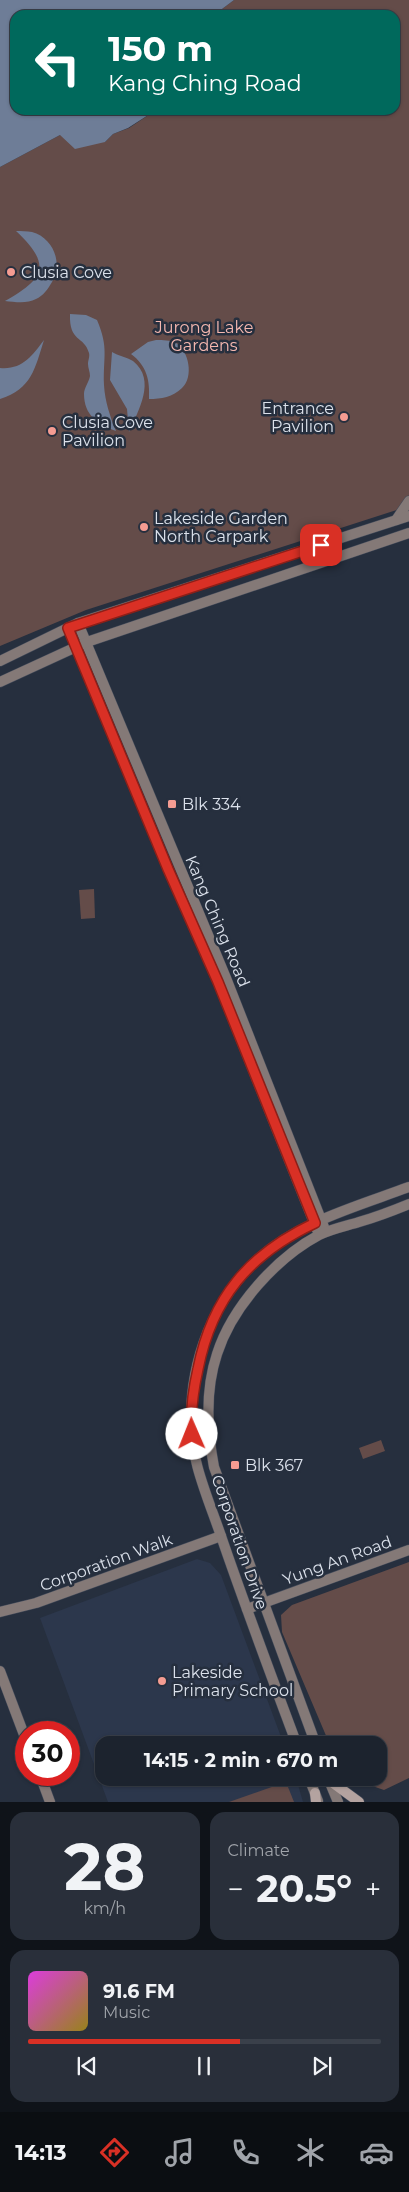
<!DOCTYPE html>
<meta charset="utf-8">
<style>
:root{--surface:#1c232e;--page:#292f3a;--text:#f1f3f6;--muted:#a0a4aa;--line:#3a404a;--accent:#d93025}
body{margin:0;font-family:Montserrat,sans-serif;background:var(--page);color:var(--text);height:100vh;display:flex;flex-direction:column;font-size:19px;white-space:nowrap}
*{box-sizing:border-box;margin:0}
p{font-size:16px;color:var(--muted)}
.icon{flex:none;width:28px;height:28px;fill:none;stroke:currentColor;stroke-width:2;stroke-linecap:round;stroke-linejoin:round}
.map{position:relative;height:1802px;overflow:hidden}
.panel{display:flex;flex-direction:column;gap:10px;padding:10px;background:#0f1319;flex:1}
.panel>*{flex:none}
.guide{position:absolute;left:10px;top:10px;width:390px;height:105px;border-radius:15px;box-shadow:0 1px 4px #0004,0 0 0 1px var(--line);background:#00695c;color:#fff;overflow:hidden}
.speed{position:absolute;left:15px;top:1721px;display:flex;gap:10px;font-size:25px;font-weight:700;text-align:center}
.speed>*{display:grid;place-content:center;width:65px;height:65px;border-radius:50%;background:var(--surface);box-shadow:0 1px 4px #0004,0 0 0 1px var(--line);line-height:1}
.speed .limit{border:8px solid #d22;background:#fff;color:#111}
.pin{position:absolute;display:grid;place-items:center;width:42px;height:42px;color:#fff;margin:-21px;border-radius:10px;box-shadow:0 2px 8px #0006}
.me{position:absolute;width:55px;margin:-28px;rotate:359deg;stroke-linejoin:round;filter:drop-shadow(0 0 4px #0008)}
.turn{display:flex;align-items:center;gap:18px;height:105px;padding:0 15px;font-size:22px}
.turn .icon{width:65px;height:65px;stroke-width:2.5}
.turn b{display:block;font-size:35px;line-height:42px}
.big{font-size:38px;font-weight:700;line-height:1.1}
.panel .tile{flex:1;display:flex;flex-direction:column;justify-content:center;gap:8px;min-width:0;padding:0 18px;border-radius:15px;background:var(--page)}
.panel .dial{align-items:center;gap:0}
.dial b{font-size:65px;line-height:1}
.song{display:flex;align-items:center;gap:15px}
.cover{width:60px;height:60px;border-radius:8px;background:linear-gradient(135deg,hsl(300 70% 55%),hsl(50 70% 35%))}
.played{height:5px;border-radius:2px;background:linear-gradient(90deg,var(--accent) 60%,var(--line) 60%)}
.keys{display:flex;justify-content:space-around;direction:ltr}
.heat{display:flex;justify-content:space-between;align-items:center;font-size:28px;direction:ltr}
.panel .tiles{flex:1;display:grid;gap:10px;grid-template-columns:1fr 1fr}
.tile:last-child{grid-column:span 2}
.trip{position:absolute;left:95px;top:1736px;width:292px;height:50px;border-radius:15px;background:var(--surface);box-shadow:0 1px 4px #0004,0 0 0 1px var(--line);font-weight:700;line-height:50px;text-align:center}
.tab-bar{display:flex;height:80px;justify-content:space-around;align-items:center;background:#0b0e12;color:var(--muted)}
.tab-bar .icon{width:35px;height:35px}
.tab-bar .on{color:var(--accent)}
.tab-bar b{font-size:22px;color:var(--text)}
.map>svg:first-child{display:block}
</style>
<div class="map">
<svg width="409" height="1802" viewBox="0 0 409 1802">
<rect width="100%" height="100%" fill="#262f3e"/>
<polygon fill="#2c374c" points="197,1559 210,1563 221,1575 284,1745 104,1745 104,1778 296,1778 303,1802 108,1802 40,1618"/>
<g fill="#644c49">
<polygon points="234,0 409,0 409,506 86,610 0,646 0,167 60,135 105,142 113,134 129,128 156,110 395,110 395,15 214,15"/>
<polygon points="94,889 95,918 81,919 79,890"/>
<polygon points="381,1440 385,1451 363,1459 359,1448"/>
<polygon points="409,1562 409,1778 384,1790 349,1778 379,1778 379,1745 330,1745 282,1632 281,1615 292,1605"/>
<polygon points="286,1782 294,1802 229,1802"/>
</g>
<g fill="#6e7d97">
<polygon points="0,0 234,0 214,15 15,15 15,110 156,110 128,128 113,134 105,142 75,149 60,135 0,167"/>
<path d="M 16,231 C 21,231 27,231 32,232 C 54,238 63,264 52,282 C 48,289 43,296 36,299 C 27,304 15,302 5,301 C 45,278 52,265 16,231 Z"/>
<path d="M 70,314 L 86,315 L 97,320 C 109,348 103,356 104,385 C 105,402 110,416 116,431 C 98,425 84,415 84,394 C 84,388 89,382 90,376 C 90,372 88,368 88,364 C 88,360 90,357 89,353 C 84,335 69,343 70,314 Z"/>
<path d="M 44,340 C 35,368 32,389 0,399 L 0,368 C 22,370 32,356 44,340 Z"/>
<path d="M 156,340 C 163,340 170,340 176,343 C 189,351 194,377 182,388 C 173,397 161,399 149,399 C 150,380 147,366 131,354 L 148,342 Z"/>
<path d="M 112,352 C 118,356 127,357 133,361 C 157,380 138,411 129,432 L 127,409 L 110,380 Z"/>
</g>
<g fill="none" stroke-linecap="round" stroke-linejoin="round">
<defs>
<g id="minor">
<polyline points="78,623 226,978 324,1227"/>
<polyline points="68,628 168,869 218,982 317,1230"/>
<polyline points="247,1609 409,1550"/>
<polyline points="0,1612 36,1603 221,1536"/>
<polyline points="0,1671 26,1740"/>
<path d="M 297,1745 C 271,1675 245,1606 221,1536 C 208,1498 190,1459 191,1419 C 191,1360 213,1300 257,1260 C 298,1222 358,1206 409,1187"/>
<path d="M 316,1745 L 214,1467 C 207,1430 205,1390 217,1354 C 232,1307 276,1258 319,1235 C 331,1229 346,1226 359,1222 C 376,1217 392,1211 409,1204"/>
<polyline points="40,1775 50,1802"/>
<polyline points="309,1778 318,1801"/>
<polyline points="328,1778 338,1802"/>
</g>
<g id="tertiary">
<polyline points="396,520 409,501"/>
<polyline points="0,661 78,623 409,516"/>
<polyline points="0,682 87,642 409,533"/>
</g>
<g id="secondary">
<polyline points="329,1780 359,1802"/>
<polyline points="315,1793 316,1802"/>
</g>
</defs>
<use href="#minor" stroke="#434b5a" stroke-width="11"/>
<use href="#tertiary" stroke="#434b5a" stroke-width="11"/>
<use href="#secondary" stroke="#434b5a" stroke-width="11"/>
<use href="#minor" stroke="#847977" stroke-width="10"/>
<use href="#tertiary" stroke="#847977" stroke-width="10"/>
<use href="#secondary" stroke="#b4a3a0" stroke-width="10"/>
</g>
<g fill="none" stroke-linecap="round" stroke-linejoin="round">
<defs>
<path id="route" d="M 192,1434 C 190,1412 193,1391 198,1369 C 212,1298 249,1254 315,1223 L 218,982 L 168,869 L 68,628 L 321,545"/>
</defs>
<use href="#route" stroke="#8d1f18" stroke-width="12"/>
<use href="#route" stroke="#d93025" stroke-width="9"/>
</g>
<g fill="#f59c92" stroke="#262f3e" stroke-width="2">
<circle cx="11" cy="272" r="5"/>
<circle cx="344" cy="417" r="5"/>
<circle cx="52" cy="431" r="5"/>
<circle cx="144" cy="527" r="5"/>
<rect x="167" y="799" width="10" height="10" rx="2.5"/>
<rect x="230" y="1460" width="10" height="10" rx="2.5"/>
<circle cx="162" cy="1681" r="5"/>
</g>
<g text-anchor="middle" stroke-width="5" stroke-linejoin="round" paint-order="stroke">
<g font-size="16" fill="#dbe1eb" stroke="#262f3e" text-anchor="start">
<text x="21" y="278">Clusia Cove</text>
<text x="334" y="414" text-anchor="end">Entrance<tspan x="334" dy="18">Pavilion</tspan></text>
<text x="62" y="428">Clusia Cove<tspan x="62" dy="18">Pavilion</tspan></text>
<text x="154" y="524">Lakeside Garden<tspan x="154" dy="18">North Carpark</tspan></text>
<text x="182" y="810">Blk 334</text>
<text x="245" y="1471">Blk 367</text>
<text x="172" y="1678">Lakeside<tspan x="172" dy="18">Primary School</tspan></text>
</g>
<g font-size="16" fill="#f6b8b0" stroke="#262f3e">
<text x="204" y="333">Jurong Lake<tspan x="204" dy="18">Gardens</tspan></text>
</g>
<g font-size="16" fill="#dbe1eb" stroke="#262f3e">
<text transform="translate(218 921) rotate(67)" y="6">Kang Ching Road</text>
<text transform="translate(240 1542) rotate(71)" y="6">Corporation Drive</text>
<text transform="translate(337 1560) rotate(-20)" y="6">Yung An Road</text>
<text transform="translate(106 1562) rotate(-20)" y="6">Corporation Walk</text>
</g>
</g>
</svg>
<div class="speed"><div class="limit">30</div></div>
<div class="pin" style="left:321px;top:545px;background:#d93025"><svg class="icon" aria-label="arrive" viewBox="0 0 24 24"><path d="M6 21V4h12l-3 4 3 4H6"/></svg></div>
<svg class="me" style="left:192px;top:1434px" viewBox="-20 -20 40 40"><circle r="19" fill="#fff"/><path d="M0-13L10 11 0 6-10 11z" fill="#d93025"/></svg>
<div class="trip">14:15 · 2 min · 670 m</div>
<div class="guide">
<div class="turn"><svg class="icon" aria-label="left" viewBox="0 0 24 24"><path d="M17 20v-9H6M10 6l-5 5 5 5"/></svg><div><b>150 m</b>Kang Ching Road</div></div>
</div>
</div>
<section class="panel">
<div class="tiles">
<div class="tile dial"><b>28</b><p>km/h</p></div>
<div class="tile"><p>Climate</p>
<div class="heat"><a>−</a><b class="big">20.5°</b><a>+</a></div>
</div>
<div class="tile">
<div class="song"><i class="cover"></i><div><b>91.6 FM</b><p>Music</p></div></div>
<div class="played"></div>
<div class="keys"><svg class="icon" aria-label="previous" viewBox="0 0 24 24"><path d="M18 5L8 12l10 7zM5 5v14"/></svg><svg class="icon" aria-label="pause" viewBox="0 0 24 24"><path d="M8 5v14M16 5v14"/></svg><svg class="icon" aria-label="next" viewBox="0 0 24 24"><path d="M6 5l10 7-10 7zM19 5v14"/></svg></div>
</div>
</div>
</section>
<nav class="tab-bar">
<b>14:13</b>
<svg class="icon on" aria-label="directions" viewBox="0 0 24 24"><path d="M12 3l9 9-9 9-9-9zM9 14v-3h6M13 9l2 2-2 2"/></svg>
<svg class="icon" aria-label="music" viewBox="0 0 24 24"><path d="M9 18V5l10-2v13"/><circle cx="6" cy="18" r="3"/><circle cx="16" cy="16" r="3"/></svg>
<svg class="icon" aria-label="phone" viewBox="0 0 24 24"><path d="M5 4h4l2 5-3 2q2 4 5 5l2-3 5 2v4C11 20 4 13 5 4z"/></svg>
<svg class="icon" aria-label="climate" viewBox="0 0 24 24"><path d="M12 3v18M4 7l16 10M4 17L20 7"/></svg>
<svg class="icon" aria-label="car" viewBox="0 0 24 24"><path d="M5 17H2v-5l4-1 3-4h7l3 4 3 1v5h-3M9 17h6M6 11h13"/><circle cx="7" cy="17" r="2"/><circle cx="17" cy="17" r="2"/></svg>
</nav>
